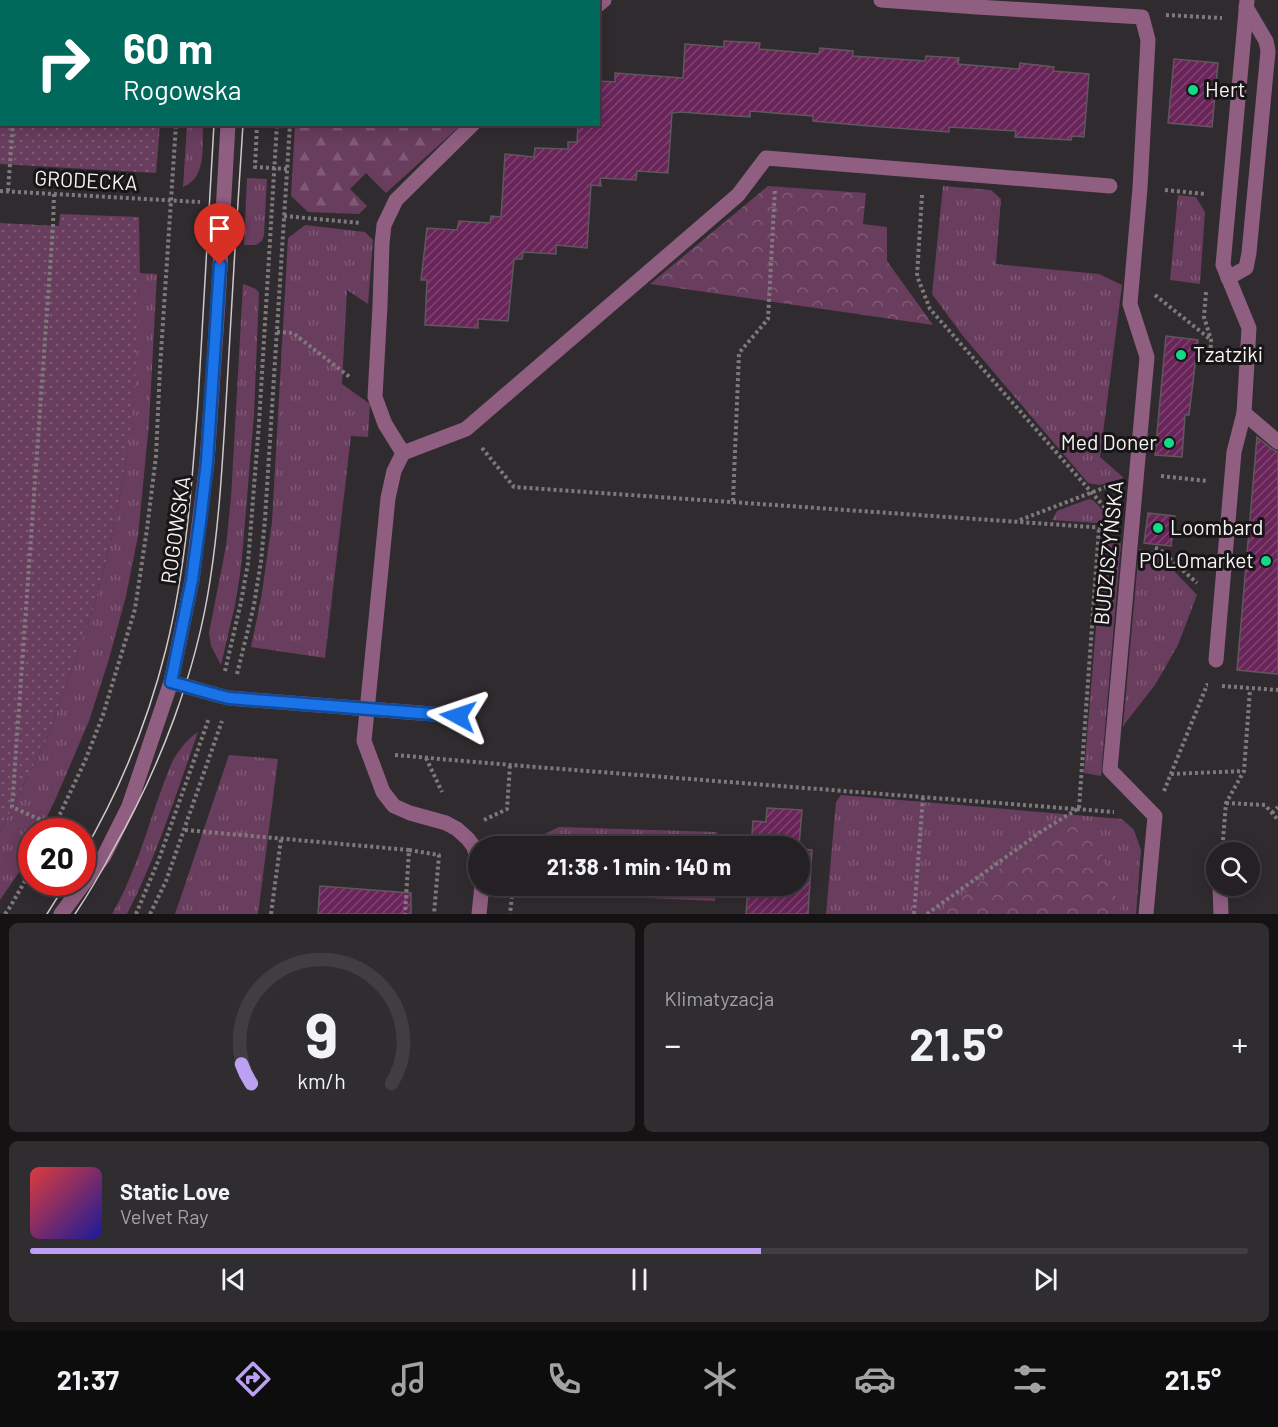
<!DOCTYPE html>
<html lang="pl">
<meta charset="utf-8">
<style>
:root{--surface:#242023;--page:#302d30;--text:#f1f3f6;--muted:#a3a3a6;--line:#413e41;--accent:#bca0f2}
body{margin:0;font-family:Barlow,sans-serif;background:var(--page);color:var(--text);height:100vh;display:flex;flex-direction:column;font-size:22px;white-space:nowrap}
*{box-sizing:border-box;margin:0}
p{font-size:20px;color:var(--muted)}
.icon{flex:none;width:33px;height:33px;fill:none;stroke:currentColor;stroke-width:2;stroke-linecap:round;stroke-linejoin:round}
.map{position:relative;height:914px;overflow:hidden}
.details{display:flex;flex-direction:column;gap:9px;padding:9px;background:#141213;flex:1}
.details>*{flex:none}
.hud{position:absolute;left:0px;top:0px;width:600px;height:126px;box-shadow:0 3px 15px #0003,0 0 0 2px var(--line);background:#00695c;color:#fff;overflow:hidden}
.tools{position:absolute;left:1206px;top:842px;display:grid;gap:12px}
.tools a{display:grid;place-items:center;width:54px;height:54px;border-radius:50%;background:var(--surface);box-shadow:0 3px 15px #0003,0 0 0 2px var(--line);font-size:30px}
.speed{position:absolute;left:18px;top:818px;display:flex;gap:12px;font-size:30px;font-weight:700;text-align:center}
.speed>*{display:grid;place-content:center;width:78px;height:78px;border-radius:50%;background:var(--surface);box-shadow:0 3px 15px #0003,0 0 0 2px var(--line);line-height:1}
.speed .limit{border:9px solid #d22;background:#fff;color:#111}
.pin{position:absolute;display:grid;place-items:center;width:51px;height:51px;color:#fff;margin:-62px -26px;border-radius:50% 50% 50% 0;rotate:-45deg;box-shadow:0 0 6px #0007}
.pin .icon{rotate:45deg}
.me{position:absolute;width:66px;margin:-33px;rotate:275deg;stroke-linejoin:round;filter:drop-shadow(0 0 4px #0008)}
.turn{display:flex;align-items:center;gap:21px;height:126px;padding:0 24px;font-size:27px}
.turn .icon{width:78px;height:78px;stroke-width:2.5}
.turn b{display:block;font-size:42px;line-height:51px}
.big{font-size:45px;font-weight:700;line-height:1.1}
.details .card{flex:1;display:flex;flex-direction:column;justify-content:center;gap:9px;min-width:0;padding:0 21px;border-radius:9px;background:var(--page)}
.details .dial{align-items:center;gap:0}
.dial svg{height:156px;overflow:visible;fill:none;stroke:var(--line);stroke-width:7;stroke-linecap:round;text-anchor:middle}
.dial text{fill:var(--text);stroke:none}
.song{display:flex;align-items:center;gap:18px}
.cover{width:72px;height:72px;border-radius:9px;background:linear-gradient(135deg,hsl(0 70% 55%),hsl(240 70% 35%))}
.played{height:6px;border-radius:3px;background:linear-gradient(90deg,var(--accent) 60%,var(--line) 60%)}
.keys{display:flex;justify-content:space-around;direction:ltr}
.heat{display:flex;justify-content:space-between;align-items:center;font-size:33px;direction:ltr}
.details .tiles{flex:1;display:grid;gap:9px;grid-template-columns:1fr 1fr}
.card:last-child{grid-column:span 2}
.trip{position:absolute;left:468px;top:836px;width:342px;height:60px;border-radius:30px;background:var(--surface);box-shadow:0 3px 15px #0003,0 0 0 2px var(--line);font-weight:700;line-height:60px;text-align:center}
.tab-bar{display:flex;height:96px;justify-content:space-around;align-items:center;background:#0e0d0e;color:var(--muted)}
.tab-bar .icon{width:42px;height:42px}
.tab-bar .current{color:var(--accent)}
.tab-bar b{font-size:27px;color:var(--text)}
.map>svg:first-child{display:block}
</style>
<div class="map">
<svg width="1278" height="914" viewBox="0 0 1278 914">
<defs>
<pattern id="grass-tufts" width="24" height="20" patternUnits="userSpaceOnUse" patternTransform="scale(1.5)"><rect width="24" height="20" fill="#693d5d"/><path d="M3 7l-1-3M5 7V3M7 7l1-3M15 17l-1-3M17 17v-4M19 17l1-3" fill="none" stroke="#7f5a75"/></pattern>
<pattern id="forest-firs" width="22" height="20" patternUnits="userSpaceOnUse" patternTransform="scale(1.5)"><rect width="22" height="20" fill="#693d5d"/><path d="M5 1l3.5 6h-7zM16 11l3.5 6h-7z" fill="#7f5a75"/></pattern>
<pattern id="park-crowns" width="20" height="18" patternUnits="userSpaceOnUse" patternTransform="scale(1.5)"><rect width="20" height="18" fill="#693d5d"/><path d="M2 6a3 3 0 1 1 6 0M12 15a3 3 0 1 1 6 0" fill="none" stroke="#7f5a75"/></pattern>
<pattern id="garden-dots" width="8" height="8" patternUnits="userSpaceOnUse" patternTransform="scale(1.5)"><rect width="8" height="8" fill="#693d5d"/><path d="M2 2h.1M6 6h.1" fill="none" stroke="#7f5a75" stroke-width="1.8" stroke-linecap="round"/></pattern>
<pattern id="building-hatch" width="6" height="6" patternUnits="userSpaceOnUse" patternTransform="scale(1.5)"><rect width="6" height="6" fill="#692559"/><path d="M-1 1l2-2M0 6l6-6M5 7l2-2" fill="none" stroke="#7f4571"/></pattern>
</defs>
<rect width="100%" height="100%" fill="#302b2f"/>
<g fill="url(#grass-tufts)">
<polygon points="303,0 583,0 582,2 303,2"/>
<path d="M 187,125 L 203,125 C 202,146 207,178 183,187 Z"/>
<polygon points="247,178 267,179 264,235 262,241 256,245 244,245"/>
<polygon points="943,186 991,190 1001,199 996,264 1099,274 1122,285 1100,457 1124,478 1099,485 1088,483 963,336 932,294"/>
<polygon points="1178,195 1196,197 1205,212 1200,284 1170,280"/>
<polygon points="305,225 365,232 373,240 368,304 347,290 342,384 370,404 368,437 351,436 325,658 251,647 261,599 272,522 288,238"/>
<polygon points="139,273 157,274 149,424 138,536 126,596 109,659 89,721 56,798 40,831 32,831 31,849 24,865 0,900 0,832 49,734 95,603 112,537 127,456 140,285"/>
<polygon points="243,284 256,289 259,293 254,414 243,546 240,575 235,605 221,665 211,646 209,633 226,546 231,498"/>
<polygon points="1089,499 1093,500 1113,521 1113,524 1052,520 1057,511"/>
<polygon points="1103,542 1121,543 1101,776 1084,773"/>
<polygon points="1139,549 1156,552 1197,595 1178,645 1155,685 1123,726"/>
<path d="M 198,732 C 176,794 157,856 127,914 L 112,914 C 140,866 151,811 173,760 C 180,749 187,739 198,732 Z"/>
<polygon points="229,755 278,759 258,914 175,914"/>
<polygon points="841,795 1122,819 1134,830 1141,850 1136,914 826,914 836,802"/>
<polygon points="559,827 717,832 717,846 520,846"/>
<polygon points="511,885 716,885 715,901 512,892"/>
</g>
<polygon fill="url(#forest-firs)" points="295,125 295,124 461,125 386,193 366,173 350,189 367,206 359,214 308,212 291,196"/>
<g fill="url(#park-crowns)">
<polygon points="768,186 866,193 863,224 887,227 887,261 933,325 650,284"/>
<polygon points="1074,815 1092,825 1122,914 936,914"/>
</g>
<g fill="url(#garden-dots)">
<polygon points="0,0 169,0 169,2 2,2 2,124 160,125 156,173 0,164"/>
<polygon points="60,214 139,217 140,285 134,403 127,456 112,537 95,603 49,734 0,832 0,223 59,226"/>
</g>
<g fill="url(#building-hatch)" stroke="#5e585c" stroke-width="1.5">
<polygon points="724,41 760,43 759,49 819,54 820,48 853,51 853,56 925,61 926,56 959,58 958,64 1019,69 1020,63 1054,67 1053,71 1089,74 1084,137 1072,136 1071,140 1015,137 1016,131 949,127 949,132 869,126 813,121 813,116 750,111 750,117 680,112 672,113 668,173 637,171 636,180 600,178 601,186 591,185 587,248 556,245 556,254 523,252 522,259 514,259 508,321 478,319 478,328 425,325 427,280 421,280 427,228 457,230 459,221 490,223 491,216 501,217 505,154 534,157 535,148 568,149 568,142 577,142 578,124 598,124 598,81 615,82 615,73 683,78 685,44 724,47"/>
<polygon points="1174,59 1218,63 1212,127 1168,123"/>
<polygon points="1166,336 1198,340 1189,415 1185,415 1182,457 1155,455"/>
<polygon points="1257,437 1272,449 1278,452 1278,674 1237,670"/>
<polygon points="1148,513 1175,516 1171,546 1144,543"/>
<polygon points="767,808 802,810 799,846 751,846 753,821 766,822"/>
<polygon points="800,849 812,850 808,914 746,914 748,885 800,885"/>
<polygon points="320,886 411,893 411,914 318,914"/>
</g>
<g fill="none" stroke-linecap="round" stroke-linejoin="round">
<g stroke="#7e797d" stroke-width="4" stroke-dasharray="3 3" stroke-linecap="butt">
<polyline points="22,2 22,0"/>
<polyline points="185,2 185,0"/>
<polyline points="285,2 285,0"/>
<polyline points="297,2 297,0"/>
<polyline points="453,2 454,0"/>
<polyline points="1166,15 1222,18"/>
<polyline points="257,124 255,167 287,169"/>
<polyline points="1165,190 1205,194"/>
<polyline points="0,191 200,202"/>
<polyline points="8,191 13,124"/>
<polyline points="54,194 53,226 12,807 54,826"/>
<polyline points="922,195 917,276 930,309 1108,511"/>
<polyline points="284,216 361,223"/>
<polyline points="1206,292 1204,317 1211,340 1210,360 1221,361"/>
<polyline points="1155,295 1210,339"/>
<polyline points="277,332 293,333 351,378"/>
<polyline points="482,448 514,487 1106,528"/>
<polyline points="1161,476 1207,481"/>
<polyline points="733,501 739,353 768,319 775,189"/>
<polyline points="1020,520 1111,485"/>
<polyline points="1155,548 1159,549 1197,583"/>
<polyline points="225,671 241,602 248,563 259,423 277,124"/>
<polyline points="237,674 254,605 261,561 265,519 290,124"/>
<polyline points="1222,686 1278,690"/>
<polyline points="395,755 510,765 1114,812"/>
<polyline points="426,758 442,792"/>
<polyline points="1171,774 1243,771"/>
<polyline points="1164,791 1207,685 1208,685"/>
<polyline points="1226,803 1265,805 1278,820"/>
<polyline points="1079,808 1099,528"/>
<polyline points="1272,813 1278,807"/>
<polyline points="484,820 507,809 510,765"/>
<polyline points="185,830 409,850 405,914"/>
<polyline points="52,831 85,761 103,715 135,609 147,529 156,456 160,368 176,124"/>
<polyline points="409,850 439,855 434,914"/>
<polyline points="1222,852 1226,803 1244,771 1250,689"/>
<polyline points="506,895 512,896 510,914"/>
<polyline points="5,914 10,907 32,869"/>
<polyline points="136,914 159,859 209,718"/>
<polyline points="150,914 166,881 222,721"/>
<polyline points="271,914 281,839"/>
<polyline points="914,914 923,797"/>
<polyline points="927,914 1042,831 1079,808"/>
</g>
<g stroke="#8f5e81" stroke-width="15">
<polyline points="881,0 977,7 1142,17 1148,40 1140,188 1130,304 1147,357 1110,770 1155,816 1146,914"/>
<polyline points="235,2 236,0"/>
<polyline points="598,5 604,0"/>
<polyline points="473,124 396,200 384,225 382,244 380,306 375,397 385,424 403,453 466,429 738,195 766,158 1110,186"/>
<polyline points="1228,278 1246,268 1249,253 1268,51 1266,41 1246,7"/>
<polyline points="1244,413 1278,442"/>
<polyline points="403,453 394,471 388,498 364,741 383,792 394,806 410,813 446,823 457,829 468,839 474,847 478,862"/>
<polyline points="1216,660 1234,452 1244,413 1249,328 1223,265 1247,0"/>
<polyline points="171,682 217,695 229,698 458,716"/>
<polyline points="1220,885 1221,914"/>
<polyline points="61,914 104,856 129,806 171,682 192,580 207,462 218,302 228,124"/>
<polyline points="479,914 482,885"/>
</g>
<g stroke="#cecacc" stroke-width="1.5">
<polyline points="221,2 221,0"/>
<polyline points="250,2 250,0"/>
<path d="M 82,855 C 119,792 148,721 166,649 C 186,568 192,485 198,402 C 204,309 208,217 214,124"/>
<polyline points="47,914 67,882"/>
<path d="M 75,914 C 89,893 102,871 114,848 C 160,767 196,673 210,581 C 220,517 223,452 227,387 C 232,299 237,212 243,124"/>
</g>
</g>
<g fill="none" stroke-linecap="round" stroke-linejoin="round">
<defs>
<polyline id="route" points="220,265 207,462 200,522 192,580 171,682 217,695 229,698 458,716"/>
</defs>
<use href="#route" stroke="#114b97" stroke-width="15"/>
<use href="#route" stroke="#1a73e8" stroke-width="10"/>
</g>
<g fill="#14d989" stroke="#171516" stroke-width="2">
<circle cx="1193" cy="90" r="6"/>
<circle cx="1181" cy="355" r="6"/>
<circle cx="1169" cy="443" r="6"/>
<circle cx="1158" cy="528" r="6"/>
<circle cx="1266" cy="561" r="6"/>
</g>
<g text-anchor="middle" stroke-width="6" stroke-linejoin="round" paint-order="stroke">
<g font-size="21" fill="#f7f3f5" stroke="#171516" text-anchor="start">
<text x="1205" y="97">Hert</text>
<text x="1193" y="362">Tzatziki</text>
<text x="1157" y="450" text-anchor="end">Med Doner</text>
<text x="1170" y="535">Loombard</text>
<text x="1254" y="568" text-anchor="end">POLOmarket</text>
</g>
<g font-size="21" fill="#f7f3f5" stroke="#171516">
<text transform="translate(86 181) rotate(3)" y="7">GRODECKA</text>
<text transform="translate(176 530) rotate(-82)" y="7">ROGOWSKA</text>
<text transform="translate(1109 553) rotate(-84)" y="7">BUDZISZYŃSKA</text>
</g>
</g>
</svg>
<div class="tools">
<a><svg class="icon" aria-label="search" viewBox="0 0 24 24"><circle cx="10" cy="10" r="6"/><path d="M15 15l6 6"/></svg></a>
</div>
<div class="speed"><div class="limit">20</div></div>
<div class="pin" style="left:220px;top:265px;background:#d93025"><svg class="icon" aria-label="arrive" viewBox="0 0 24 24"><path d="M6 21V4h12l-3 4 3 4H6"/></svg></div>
<svg class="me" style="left:458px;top:716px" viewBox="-20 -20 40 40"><path d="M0-17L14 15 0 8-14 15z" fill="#1a73e8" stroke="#fff" stroke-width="4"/></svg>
<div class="trip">21:38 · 1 min · 140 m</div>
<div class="hud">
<div class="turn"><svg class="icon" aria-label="right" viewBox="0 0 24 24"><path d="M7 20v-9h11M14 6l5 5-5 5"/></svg><div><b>60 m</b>Rogowska</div></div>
</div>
</div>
<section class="details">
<div class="tiles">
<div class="card dial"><svg viewBox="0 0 100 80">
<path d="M14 69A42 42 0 1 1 86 69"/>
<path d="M14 69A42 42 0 0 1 9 59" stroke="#bca0f2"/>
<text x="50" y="56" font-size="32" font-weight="700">9</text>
<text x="50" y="72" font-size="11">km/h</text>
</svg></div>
<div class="card"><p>Klimatyzacja</p>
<div class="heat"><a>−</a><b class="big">21.5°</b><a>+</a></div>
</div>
<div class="card">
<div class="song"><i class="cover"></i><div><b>Static Love</b><p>Velvet Ray</p></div></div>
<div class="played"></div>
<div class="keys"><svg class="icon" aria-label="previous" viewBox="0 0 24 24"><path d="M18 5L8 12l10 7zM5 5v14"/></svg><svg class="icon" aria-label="pause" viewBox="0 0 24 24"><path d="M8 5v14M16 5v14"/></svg><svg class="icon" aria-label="next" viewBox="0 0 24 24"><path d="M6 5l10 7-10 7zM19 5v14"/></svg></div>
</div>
</div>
</section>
<nav class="tab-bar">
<b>21:37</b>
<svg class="icon current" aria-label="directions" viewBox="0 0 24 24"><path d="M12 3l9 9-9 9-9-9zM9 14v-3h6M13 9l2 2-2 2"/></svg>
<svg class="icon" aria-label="music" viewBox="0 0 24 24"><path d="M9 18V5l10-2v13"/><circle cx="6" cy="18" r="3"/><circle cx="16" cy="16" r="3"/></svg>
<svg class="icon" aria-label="phone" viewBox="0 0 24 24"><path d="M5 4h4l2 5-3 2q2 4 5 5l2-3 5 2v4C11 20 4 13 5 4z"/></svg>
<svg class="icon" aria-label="climate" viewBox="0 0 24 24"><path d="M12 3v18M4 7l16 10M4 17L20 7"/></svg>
<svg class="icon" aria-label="car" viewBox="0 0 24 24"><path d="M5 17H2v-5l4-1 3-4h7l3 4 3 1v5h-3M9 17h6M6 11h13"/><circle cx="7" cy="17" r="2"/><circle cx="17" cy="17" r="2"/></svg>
<svg class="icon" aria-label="filters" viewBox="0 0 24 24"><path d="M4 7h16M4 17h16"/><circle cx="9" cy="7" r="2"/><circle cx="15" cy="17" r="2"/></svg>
<b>21.5°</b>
</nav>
